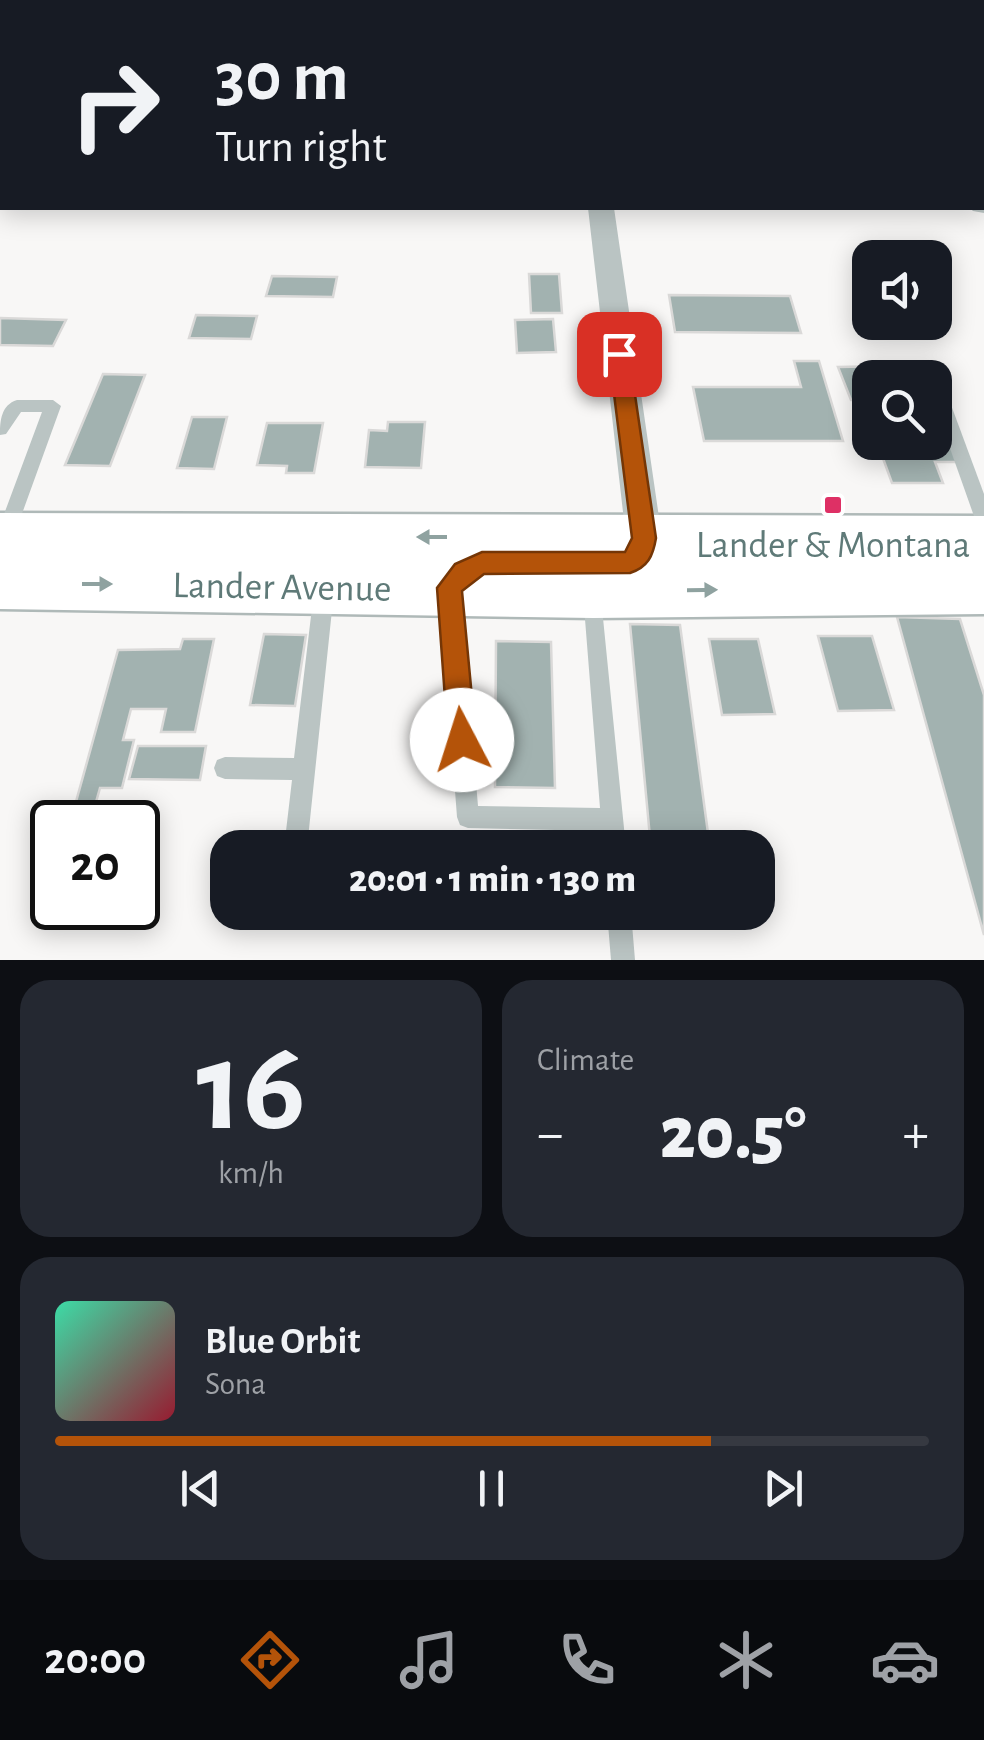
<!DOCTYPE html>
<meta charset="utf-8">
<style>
:root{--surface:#171b24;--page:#242831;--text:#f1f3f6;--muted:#9ea1a6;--line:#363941;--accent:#b45309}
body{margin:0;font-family:"Alegreya Sans",sans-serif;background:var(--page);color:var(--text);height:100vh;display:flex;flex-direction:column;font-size:38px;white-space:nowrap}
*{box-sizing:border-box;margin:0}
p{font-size:32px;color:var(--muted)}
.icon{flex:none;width:55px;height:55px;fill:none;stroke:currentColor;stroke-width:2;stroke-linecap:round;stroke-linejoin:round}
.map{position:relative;height:960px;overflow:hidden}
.sheet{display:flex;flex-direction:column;gap:20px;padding:20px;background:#0d0f14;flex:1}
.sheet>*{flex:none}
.top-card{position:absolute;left:0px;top:0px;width:985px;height:210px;box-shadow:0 5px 25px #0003;background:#171b24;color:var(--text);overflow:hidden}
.fabs{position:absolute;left:852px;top:240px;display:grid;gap:20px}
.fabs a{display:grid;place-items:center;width:100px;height:100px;border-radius:20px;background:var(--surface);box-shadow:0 5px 25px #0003;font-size:50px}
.speed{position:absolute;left:30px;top:800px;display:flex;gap:20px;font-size:50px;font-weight:700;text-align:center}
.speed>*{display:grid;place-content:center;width:130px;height:130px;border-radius:50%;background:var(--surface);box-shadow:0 5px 25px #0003;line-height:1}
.speed .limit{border:5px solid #111;border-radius:15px;background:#fff;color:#111}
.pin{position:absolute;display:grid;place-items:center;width:85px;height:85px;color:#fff;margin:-42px;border-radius:20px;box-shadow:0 5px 15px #0006}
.me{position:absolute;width:110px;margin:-55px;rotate:355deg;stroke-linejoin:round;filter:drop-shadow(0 0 8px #0008)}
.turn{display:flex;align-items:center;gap:35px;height:210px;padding:0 50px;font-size:45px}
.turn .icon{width:130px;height:130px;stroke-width:2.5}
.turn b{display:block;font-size:70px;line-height:85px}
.big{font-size:75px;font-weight:800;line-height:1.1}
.sheet .tile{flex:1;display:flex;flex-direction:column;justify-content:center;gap:15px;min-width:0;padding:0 35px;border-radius:30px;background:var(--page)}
.sheet .dial{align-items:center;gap:0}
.dial b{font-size:130px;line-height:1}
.song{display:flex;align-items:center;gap:30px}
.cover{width:120px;height:120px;border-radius:15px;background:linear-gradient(135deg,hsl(160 70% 55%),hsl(350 70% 35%))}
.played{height:10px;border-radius:5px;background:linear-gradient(90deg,var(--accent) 75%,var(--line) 75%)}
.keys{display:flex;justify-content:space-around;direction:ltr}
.heat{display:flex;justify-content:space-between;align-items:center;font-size:55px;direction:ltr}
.sheet .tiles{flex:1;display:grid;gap:20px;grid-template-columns:1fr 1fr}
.tile:last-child{grid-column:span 2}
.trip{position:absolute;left:210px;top:830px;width:565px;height:100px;border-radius:30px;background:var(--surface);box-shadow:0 5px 25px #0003;font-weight:800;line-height:100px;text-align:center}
.dock{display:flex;height:160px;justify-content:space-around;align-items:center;background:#090b0e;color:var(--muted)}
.dock .icon{width:70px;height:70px}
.dock .on{color:var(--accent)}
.dock b{font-size:45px;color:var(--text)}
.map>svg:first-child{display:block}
</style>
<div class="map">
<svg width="984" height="960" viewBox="0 0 984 960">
<rect width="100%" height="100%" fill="#f8f7f6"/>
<g fill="#a2b2b0" stroke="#dad9d8" stroke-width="2.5">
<polygon points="529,274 559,274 562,313 531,313"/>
<polygon points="272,276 337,277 333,297 266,296"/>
<polygon points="669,295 790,296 801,333 675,332"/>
<polygon points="196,315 257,316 251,339 189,338"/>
<polygon points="0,318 66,320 53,346 0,345"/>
<polygon points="553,319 556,352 517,353 515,320"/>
<polygon points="794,361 819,361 843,441 704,441 693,387 801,387"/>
<polygon points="894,366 899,378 870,378 870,400 851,400 838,367"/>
<polygon points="103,374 145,375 110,466 65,465"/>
<polygon points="192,417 227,417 214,469 177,468"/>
<polygon points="388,422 425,422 421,468 365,467 369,430 387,431"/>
<polygon points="267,423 323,423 314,473 286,473 287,466 257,465"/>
<polygon points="949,441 958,462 935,462 943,483 892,483 877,442"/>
<polygon points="897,617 960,619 984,695 984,935"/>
<polygon points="630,624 680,625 710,848 651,848"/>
<polygon points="264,634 306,635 295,706 250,705"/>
<polygon points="818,636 872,636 894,710 838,711"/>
<polygon points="183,639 214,639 195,732 161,732 166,709 131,709 123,740 134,740 122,788 100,788 94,809 74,809 118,650 180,649"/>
<polygon points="709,639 758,639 775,714 722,715"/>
<polygon points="496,641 551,642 555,788 495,787"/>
<polygon points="138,746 206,746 200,780 129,779"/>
<polygon points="561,839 562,848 447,848 448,841"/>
</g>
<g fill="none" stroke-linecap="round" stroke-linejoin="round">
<defs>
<polygon id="primary" points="0,513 984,516 984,614 593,618 0,609"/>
</defs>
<use href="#primary" stroke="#afb9b8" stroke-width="5"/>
<g fill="#bac4c3" fill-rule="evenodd">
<rect x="0" y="49" width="2" height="6"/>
<polygon points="936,380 944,386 984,494 984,527 978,524 975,519 935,406"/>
<path d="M 17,400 L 53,400 L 61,406 L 15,533 L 12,538 L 0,539 L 0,525 L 42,412 L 21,412 L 6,434 L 0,435 C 0,421 1,405 17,400 Z"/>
<polygon points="324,582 331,585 334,591 307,848 284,848 292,780 225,779 217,776 214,768 217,760 225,757 294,758 314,591 317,585"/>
<polygon points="450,584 457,587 460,593 478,806 600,808 583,594 586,588 593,585 600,588 626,848 603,848 602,831 468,828 460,825 457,817 440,593 443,587"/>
<polygon points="607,912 631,912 635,960 611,960"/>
</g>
<g fill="#bac4c3" fill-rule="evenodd">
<rect x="565" y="0" width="20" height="2"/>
<polygon points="793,0 813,0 814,2 794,2"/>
<polygon points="984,197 984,213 973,211 970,208 982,208"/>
<polygon points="588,208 614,208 662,538 654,564 634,576 621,571 615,560 626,538"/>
</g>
<use href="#primary" fill="#fff" fill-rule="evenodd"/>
</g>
<defs><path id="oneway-solid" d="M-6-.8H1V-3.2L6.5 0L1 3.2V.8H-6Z" transform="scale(2.5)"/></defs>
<g fill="#8fa2a0">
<use href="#oneway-solid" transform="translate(432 537) rotate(180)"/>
<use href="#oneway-solid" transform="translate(97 584)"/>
<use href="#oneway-solid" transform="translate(702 590) rotate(-1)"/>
</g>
<path fill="#b45309" stroke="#753606" stroke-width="2.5" d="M 619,346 L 629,354 L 656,538 C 653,556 648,567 630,573 L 484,574 L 462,591 L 476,740 L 472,750 L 462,754 L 452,750 L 448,740 L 437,588 L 455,564 L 482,552 L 625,552 L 632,538 L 609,354 Z"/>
<rect fill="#de3065" stroke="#fff" stroke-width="4" x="823" y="495" width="20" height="20" rx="5"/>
<g text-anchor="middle" stroke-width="10" stroke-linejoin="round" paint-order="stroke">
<g font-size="38" fill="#5f7a78" stroke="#fff">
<text x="833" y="557">Lander &amp; Montana</text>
</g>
<g font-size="38" fill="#5f7a78" stroke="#fff">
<text transform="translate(282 586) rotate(1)" y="13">Lander Avenue</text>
</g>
</g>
</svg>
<div class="fabs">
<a><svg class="icon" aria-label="sound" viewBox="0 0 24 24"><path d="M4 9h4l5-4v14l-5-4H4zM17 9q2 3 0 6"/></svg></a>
<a><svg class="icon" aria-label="search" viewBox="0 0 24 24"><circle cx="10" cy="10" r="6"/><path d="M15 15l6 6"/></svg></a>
</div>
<div class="speed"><div class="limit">20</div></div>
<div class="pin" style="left:619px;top:354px;background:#d93025"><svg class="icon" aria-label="arrive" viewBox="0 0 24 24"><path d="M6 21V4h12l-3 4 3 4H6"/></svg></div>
<svg class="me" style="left:462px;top:740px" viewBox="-20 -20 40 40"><circle r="19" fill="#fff"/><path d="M0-13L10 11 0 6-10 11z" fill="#b45309"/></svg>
<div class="trip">20:01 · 1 min · 130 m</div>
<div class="top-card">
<div class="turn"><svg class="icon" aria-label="right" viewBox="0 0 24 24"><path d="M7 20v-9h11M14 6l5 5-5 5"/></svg><div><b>30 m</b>Turn right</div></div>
</div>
</div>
<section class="sheet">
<div class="tiles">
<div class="tile dial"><b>16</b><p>km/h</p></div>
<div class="tile"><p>Climate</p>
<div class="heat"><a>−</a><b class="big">20.5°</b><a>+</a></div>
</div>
<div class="tile">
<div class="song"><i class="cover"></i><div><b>Blue Orbit</b><p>Sona</p></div></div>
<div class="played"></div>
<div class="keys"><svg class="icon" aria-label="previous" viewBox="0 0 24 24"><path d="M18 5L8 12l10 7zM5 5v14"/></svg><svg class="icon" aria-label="pause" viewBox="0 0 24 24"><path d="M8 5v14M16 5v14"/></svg><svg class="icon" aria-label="next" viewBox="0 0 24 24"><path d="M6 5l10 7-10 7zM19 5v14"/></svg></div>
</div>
</div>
</section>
<nav class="dock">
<b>20:00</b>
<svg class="icon on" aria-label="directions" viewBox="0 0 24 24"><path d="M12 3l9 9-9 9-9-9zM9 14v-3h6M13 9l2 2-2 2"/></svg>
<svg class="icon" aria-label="music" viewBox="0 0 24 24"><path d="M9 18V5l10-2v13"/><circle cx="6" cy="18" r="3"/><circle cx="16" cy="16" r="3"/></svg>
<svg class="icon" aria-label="phone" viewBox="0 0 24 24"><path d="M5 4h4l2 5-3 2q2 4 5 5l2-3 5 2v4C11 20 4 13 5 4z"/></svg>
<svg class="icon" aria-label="climate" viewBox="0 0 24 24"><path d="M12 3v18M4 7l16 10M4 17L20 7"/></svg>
<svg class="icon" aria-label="car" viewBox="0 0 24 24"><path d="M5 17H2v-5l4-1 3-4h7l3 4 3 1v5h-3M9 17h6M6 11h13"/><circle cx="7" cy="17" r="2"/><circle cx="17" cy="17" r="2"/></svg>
</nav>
